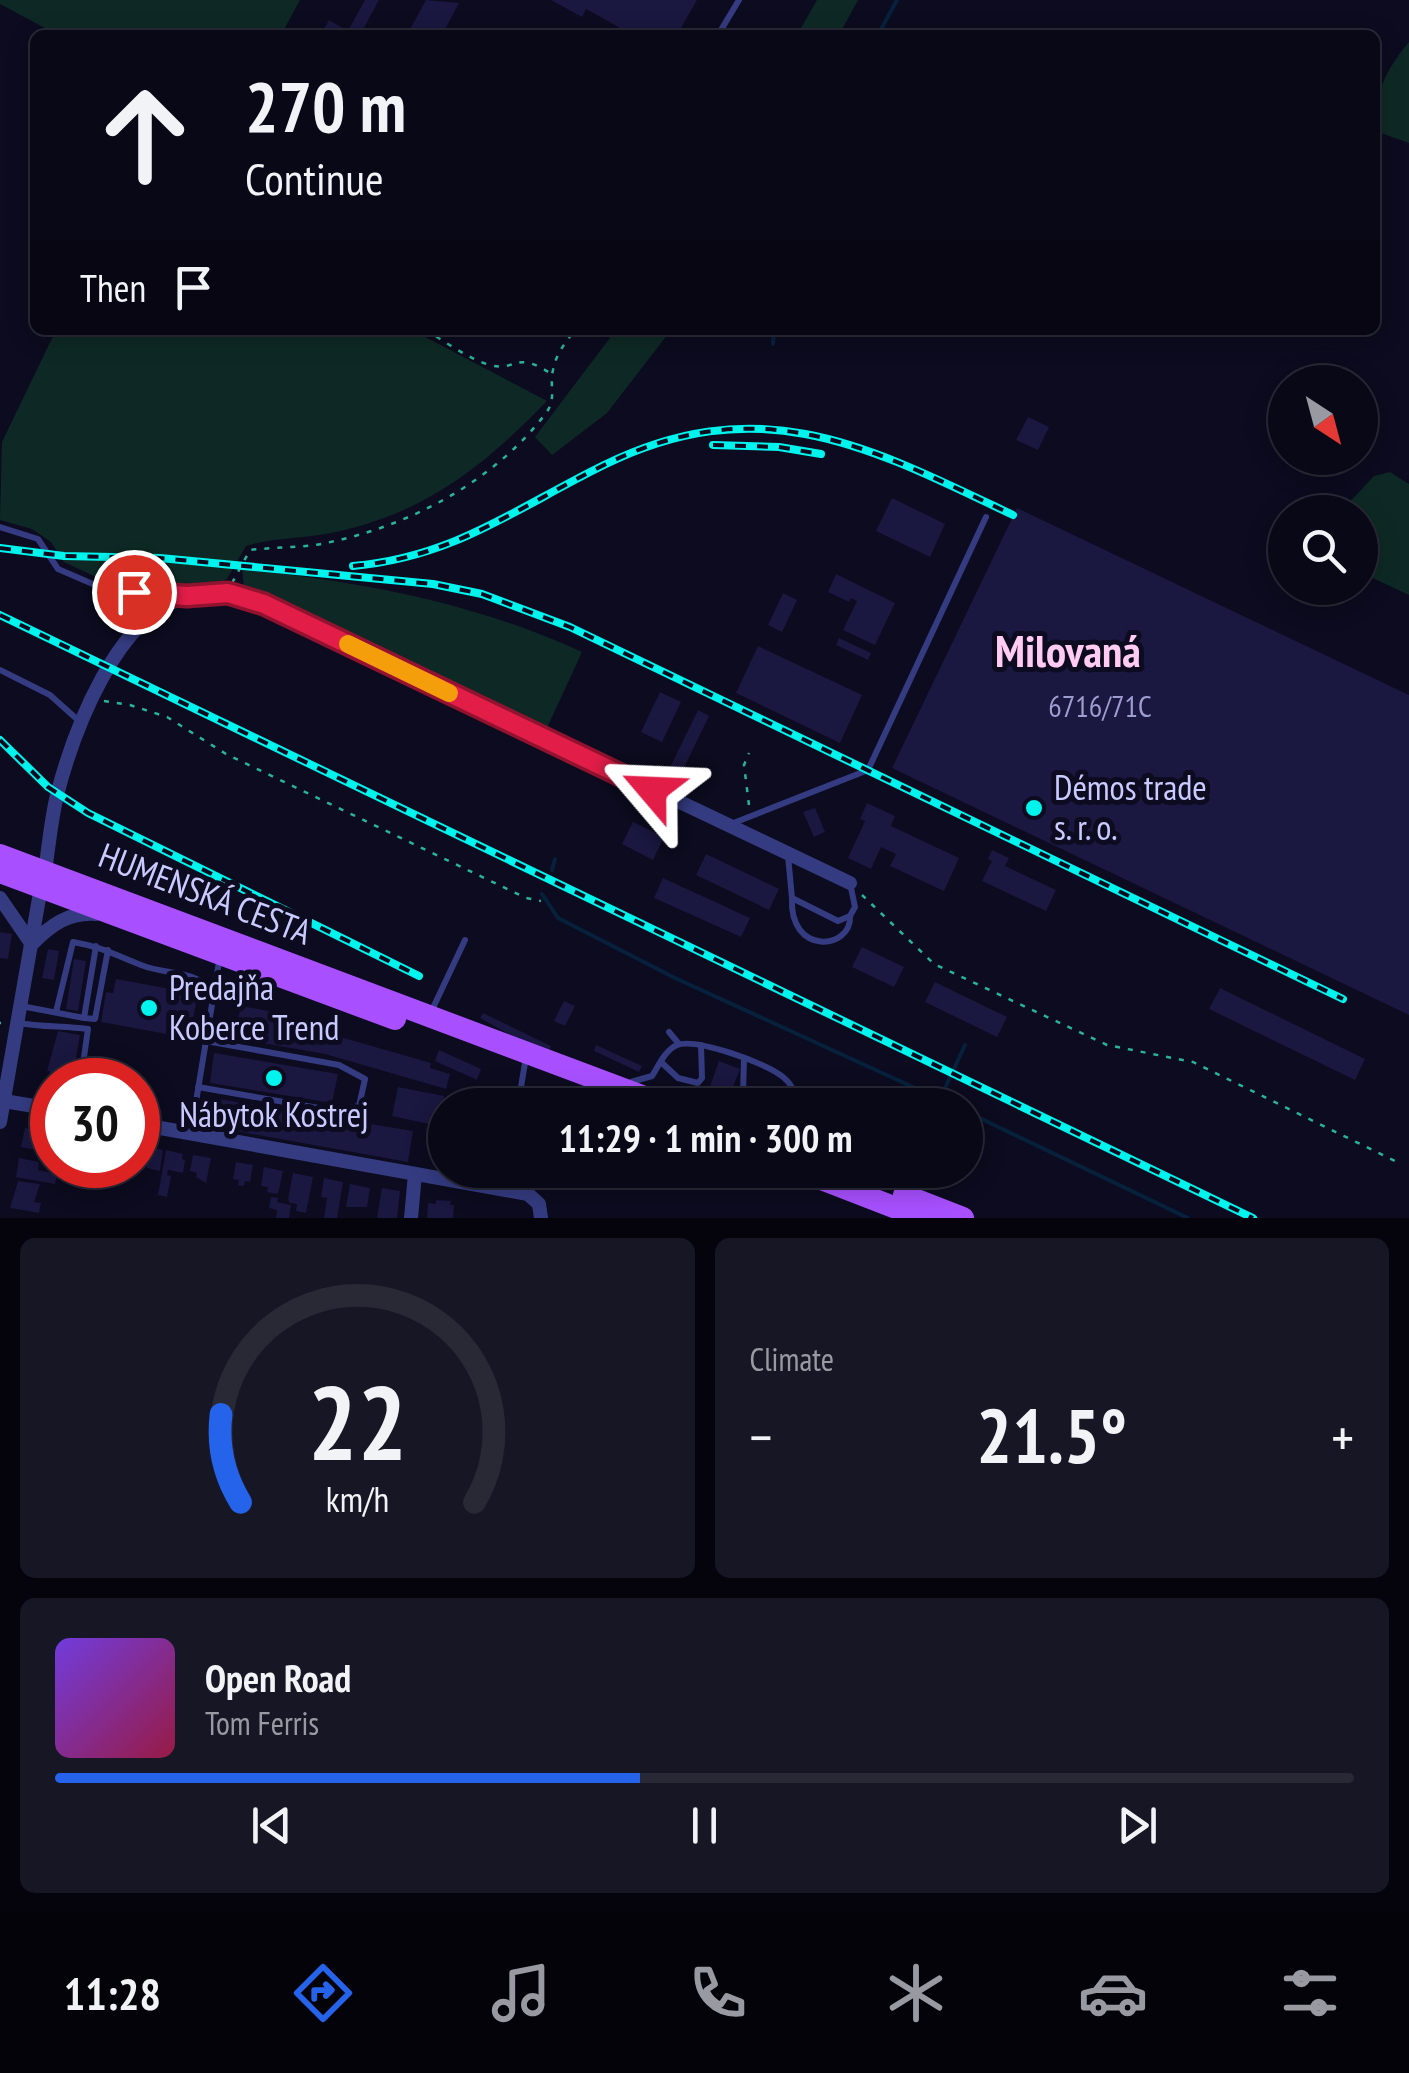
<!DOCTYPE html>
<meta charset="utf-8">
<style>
:root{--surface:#090817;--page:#171624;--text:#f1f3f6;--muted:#999aa1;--line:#292936;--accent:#2563eb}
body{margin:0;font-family:"PT Sans Narrow",sans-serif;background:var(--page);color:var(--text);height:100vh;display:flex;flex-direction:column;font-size:38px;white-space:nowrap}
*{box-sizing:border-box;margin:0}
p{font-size:32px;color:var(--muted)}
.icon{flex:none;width:55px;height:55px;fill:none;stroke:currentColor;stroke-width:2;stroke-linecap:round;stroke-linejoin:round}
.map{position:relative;height:1218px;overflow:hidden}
.sheet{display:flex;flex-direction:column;gap:20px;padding:20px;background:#05040d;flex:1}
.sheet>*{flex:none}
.guide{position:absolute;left:30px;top:30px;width:1350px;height:305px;border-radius:15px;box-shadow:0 5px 25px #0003,0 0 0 2px var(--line);background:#090817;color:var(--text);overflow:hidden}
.needle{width:65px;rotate:144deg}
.fabs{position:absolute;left:1268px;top:365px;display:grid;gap:20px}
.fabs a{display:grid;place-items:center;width:110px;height:110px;border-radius:50%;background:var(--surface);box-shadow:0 5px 25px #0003,0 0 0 2px var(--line);font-size:50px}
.speed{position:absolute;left:30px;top:1058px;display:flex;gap:20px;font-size:50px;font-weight:700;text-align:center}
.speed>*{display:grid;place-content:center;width:130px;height:130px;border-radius:50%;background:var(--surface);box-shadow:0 5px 25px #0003,0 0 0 2px var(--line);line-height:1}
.speed .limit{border:15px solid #d22;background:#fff;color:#111}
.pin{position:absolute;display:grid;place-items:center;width:85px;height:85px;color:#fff;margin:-42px;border:5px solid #fff;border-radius:50%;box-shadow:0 2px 10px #0007}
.me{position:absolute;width:110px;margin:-55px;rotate:296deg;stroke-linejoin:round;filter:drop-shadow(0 0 8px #0008)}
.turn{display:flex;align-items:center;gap:35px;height:210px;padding:0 50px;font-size:45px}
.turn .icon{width:130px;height:130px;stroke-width:2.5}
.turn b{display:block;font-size:70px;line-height:85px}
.then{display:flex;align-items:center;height:95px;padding:0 50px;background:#0003;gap:20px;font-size:38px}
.big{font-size:75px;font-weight:800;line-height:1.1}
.sheet .widget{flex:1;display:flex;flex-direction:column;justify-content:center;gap:15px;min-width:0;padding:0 35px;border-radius:15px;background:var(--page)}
.sheet .dial{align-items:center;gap:0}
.dial svg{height:260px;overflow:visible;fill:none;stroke:var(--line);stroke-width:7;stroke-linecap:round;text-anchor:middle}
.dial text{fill:var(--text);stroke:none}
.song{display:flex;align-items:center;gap:30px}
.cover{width:120px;height:120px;border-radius:15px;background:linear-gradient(135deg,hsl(260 70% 55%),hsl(340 70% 35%))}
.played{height:10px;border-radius:5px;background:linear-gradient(90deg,var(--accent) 45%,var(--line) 45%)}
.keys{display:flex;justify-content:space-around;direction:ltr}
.heat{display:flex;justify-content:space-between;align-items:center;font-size:55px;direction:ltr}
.sheet .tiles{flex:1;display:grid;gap:20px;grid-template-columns:1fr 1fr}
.widget:last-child{grid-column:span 2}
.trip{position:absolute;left:428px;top:1088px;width:555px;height:100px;border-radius:50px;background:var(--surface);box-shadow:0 5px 25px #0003,0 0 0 2px var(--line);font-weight:800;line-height:100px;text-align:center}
.dock{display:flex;height:160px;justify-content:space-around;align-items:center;background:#040309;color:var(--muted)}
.dock .icon{width:70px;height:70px}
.dock .active{color:var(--accent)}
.dock b{font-size:45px;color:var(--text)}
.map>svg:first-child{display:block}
</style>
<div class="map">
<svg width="1409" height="1218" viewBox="0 0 1409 1218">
<rect width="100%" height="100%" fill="#0c0b1f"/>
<g fill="#0e2925">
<polygon points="0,0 300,0 281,35 58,35 0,4"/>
<polygon points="817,0 858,0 839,35 797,35"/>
<path d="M 1409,42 L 1409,143 L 1375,131 C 1375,92 1385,71 1409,42 Z"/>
<path d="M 56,330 L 412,330 L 547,401 C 484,466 427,512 336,532 C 306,539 275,537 246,546 L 227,579 L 209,588 L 113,585 L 64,562 L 51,542 L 32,529 L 0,520 L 2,442 Z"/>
<polygon points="616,330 671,330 607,413 552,455 535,437"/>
<polygon points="1390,472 1409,484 1409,595 1360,572 1360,512 1320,512 1346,506 1374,476"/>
<path d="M 242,569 C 360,582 473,602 582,652 L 546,730 L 272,599 L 244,589 Z"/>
</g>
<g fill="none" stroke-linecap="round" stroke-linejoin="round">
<g stroke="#07213c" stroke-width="4">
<polyline points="878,35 897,0"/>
<polyline points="773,344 774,330"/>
<polyline points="552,870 555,859"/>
<polyline points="542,894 558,918 675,978 952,1105"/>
<polyline points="940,1099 965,1045"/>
<polyline points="965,1111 1188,1218"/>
</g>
</g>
<g fill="#1a1740">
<polygon points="365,0 379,0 360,35 330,35 323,31 329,20 348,31"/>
<polygon points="426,0 459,3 442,35 407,35"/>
<polygon points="551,0 697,0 677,35 633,35 586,9 582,17"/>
<polygon points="1028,417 1049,427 1038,450 1016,440"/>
<polygon points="892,498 945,524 930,557 876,531"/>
<polygon points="1017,508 1409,695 1409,1015 892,768"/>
<polygon points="836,574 895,603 875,645 843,630 857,601 851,598 849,602 828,592"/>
<polygon points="783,593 797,600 782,632 768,625"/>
<polygon points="839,638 871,653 868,660 836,645"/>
<polygon points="758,646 862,695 840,743 736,693"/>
<polygon points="660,692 681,702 662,742 641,732"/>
<polygon points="698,710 709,716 676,784 665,778"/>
<polygon points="867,803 895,816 891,826 959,858 944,891 890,866 896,854 881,847 871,869 848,858 865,821 860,819"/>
<polygon points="815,808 825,832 814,837 803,812"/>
<polygon points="633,822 664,837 653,860 622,844"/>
<polygon points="992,850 1009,858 1005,866 1056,890 1046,911 982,881 992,861 988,859"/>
<polygon points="706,854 779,889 769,910 696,875"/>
<polygon points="663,878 750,918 741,937 654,898"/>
<polygon points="0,932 12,934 8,959 0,958"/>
<polygon points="862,947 904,967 894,987 852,967"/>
<polygon points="48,949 59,951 54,980 42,978"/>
<polygon points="74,959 86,961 78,1011 66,1009"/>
<polygon points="116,979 198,994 189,1038 101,1022 106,992 113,993"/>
<polygon points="935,982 1007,1017 997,1037 925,1002"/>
<polygon points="1220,988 1365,1059 1355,1080 1209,1009"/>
<polygon points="564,1001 575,1006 565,1026 554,1021"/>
<polygon points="241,1006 280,1013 278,1024 330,1034 431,1063 430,1068 450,1074 446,1089 325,1054 234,1038"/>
<polygon points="483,1013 551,1046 549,1051 521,1041 480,1018"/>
<polygon points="58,1031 80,1035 72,1080 52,1080 51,1098 47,1097 50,1071 47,1071"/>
<polygon points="596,1045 642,1066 639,1072 594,1051"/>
<polygon points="439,1050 481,1069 477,1080 435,1061"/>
<polygon points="214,1053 338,1074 332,1103 210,1083"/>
<polygon points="719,1061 740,1069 728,1099 708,1092"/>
<polygon points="87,1069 120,1075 120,1080 85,1080"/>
<polygon points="398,1087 444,1096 438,1126 392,1116"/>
<polygon points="474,1091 505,1095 504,1105 464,1105 465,1098 472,1099"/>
<polygon points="207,1097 413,1131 408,1162 202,1125"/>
<polygon points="40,1127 45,1127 42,1141 52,1143 52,1153 21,1147 25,1128 39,1131"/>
<polygon points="147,1147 163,1150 160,1171 147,1168 147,1165 144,1164"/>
<polygon points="166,1150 183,1154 182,1159 185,1160 183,1173 168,1170 167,1175 171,1176 167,1197 158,1195"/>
<polygon points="193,1155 211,1158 206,1183 196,1177 197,1173 190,1171"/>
<polygon points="19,1158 39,1162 38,1170 57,1174 55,1184 16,1177"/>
<polygon points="236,1162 253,1165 250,1182 245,1181 244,1186 238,1185 239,1180 233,1179"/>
<polygon points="264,1167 283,1171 278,1194 267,1192 268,1187 261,1186"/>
<polygon points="293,1173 313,1177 306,1213 296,1211 297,1204 290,1203 288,1199"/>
<polygon points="324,1178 343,1182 337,1218 324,1218 327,1198 321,1197"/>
<polygon points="18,1181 40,1184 34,1202 41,1203 39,1213 10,1208"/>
<polygon points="350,1184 370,1188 367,1207 346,1207"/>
<polygon points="382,1188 400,1191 397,1218 377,1218"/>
<polygon points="271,1197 278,1198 277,1202 291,1205 289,1218 276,1218 277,1210 269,1208"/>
<polygon points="436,1200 451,1201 450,1205 454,1205 453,1218 427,1218 428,1203 436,1204"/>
</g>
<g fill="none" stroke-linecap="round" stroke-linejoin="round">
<g stroke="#29b49a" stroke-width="2.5" stroke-dasharray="5 8" stroke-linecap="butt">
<path d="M 425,330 C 445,341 468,359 490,365 C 517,372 514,350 550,373"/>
<path d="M 232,583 L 250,550 C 275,547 301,548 326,543 C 409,526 494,482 546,413 C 557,399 549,385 553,370 C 556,354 565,343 575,330"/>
<polyline points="104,701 130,705 167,717 226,754 526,898 541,901"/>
<polyline points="749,805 744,765 749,753"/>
<polyline points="862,895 934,964 1107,1045 1193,1062 1401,1164"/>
<polyline points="0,1023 1,1023"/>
</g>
<g stroke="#343b80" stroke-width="6">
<polyline points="718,35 739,0"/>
<polyline points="0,527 38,539 58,569 102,588 181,596"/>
<polyline points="102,588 120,612 128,637"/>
<polyline points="0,670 50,695 79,721"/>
<polyline points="731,824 868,770 986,517"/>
<polyline points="788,856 792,898 838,921 850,916 855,907 850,883"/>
<path d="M 792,898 C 789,956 852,950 850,916"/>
<polyline points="21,1006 84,1018 96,946"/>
<polyline points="432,1010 465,940"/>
<path d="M 56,1012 L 73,942 C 102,947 115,955 141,965 C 169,976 189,968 214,991"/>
<polyline points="84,1018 95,1019 108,950"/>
<path d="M 18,1023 C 42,1027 63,1026 88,1029 L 83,1064"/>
<polyline points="669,1032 679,1044"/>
<polyline points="744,1059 743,1094 748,1105"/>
<polyline points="661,1062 678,1078 698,1083 702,1078 701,1045"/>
<path d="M 631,1082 L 652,1076 C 658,1067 665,1050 677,1045 C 696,1038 767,1063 783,1077 C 792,1084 796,1094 795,1105"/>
<polyline points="198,1087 336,1111 359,1106 365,1079 339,1065 206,1041"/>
<polyline points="518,1105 526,1057"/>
<polyline points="191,1132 219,962"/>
<polyline points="852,1170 878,1185"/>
<polyline points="503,1188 506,1170"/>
</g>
<g stroke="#343b80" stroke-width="14">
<path d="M 45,871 C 49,845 51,820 57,795 C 73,733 117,612 188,597 C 215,591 238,596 264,604 L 850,883"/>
<polyline points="0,898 31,943"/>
<path d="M 32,944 C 51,925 68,912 96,914"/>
<polyline points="4,1101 52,1109"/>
<polyline points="0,1122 41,887"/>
<polyline points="138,1124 528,1194 539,1204 541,1218"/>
<polyline points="411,1218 415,1174"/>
</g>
<g stroke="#a850ff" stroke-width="22">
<polyline points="0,855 666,1105"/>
<polyline points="0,872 395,1019"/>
<polyline points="798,1170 922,1218"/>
<polyline points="904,1195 963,1218"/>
</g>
<defs>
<g id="rail">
<polyline points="713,445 779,447 821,454"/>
<polyline points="0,548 64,556 160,558 433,584 482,594 570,627 1343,999"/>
<path d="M 353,566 C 455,557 516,508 604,465 C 761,388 870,447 1013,515"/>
<polyline points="0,615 1253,1218"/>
<polyline points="0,740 48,787 88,813 419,976"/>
</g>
</defs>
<use href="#rail" stroke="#00f4ee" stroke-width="8"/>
<use href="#rail" stroke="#0c0b1f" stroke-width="4" stroke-dasharray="11" stroke-linecap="butt"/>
</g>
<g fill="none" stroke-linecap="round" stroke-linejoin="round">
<defs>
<polyline id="route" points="134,592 187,596 228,593 264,604 652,790"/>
</defs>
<use href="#route" stroke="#92132f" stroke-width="25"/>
<use href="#route" stroke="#e11d48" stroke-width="18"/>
<polyline stroke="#f59e0b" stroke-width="18" points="348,644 449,693"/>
</g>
<g fill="#00f4ee" stroke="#0c0b1f" stroke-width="4">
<circle cx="1034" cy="808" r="10"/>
<circle cx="149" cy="1008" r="10"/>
<circle cx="274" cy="1078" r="10"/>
</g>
<g text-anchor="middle" stroke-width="10" stroke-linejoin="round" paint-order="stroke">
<g font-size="30" fill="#9d9dcf">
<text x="1100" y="717">6716/71C</text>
</g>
<g font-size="35" fill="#c9caff" stroke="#0c0b1f" text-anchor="start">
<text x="1054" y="800">Démos trade<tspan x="1054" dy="40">s. r. o.</tspan></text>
<text x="169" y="1000">Predajňa<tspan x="169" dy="40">Koberce Trend</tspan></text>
<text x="274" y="1127" text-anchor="middle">Nábytok Kostrej</text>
</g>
<g font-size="35" fill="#c9caff" stroke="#0c0b1f">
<text transform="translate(205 894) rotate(21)" y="12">HUMENSKÁ CESTA</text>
</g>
<g font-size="45" font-weight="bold" fill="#ffcbf3" stroke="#0c0b1f">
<text x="1068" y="667">Milovaná</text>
</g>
</g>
</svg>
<div class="fabs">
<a><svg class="needle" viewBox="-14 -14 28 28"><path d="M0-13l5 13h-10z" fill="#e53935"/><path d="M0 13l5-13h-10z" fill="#999aa1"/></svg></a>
<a><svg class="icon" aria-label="search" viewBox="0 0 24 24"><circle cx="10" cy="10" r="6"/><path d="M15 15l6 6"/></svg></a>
</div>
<div class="speed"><div class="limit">30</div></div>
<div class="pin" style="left:134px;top:592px;background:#d93025"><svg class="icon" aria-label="arrive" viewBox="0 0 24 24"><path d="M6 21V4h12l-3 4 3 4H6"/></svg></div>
<svg class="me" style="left:652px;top:790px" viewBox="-20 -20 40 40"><path d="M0-17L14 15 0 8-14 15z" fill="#e11d48" stroke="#fff" stroke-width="4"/></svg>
<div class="trip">11:29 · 1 min · 300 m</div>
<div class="guide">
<div class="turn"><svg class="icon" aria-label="ahead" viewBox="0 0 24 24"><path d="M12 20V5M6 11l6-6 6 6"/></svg><div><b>270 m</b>Continue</div></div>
<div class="then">Then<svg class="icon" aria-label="arrive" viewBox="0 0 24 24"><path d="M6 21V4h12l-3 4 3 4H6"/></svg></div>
</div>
</div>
<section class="sheet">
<div class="tiles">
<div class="widget dial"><svg viewBox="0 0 100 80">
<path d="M14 69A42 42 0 1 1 86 69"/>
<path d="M14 69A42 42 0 0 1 8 42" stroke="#2563eb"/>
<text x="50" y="56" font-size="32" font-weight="700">22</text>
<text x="50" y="72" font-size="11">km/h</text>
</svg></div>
<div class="widget"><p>Climate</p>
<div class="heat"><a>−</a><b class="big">21.5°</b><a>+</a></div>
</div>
<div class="widget">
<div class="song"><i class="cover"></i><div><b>Open Road</b><p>Tom Ferris</p></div></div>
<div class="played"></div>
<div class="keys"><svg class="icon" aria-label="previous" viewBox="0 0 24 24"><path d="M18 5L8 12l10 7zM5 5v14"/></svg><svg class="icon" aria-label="pause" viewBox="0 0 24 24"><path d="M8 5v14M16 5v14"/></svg><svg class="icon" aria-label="next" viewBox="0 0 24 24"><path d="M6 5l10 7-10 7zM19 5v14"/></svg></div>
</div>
</div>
</section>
<nav class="dock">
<b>11:28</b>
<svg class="icon active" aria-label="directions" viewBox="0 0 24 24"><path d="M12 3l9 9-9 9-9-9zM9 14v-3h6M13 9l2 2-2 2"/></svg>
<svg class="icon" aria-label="music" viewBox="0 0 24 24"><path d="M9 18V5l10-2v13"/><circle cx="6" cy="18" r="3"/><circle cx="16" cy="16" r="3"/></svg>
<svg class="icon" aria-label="phone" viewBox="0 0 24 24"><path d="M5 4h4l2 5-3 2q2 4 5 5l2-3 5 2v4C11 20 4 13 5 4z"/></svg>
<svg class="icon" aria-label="climate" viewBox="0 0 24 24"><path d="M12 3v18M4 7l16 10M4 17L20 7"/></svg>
<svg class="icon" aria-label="car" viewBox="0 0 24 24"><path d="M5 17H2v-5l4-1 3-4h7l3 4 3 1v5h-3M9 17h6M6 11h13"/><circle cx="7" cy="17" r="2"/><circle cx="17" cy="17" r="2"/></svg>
<svg class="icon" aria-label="filters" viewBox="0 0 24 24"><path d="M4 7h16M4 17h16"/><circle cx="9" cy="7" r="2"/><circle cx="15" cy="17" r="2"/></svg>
</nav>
